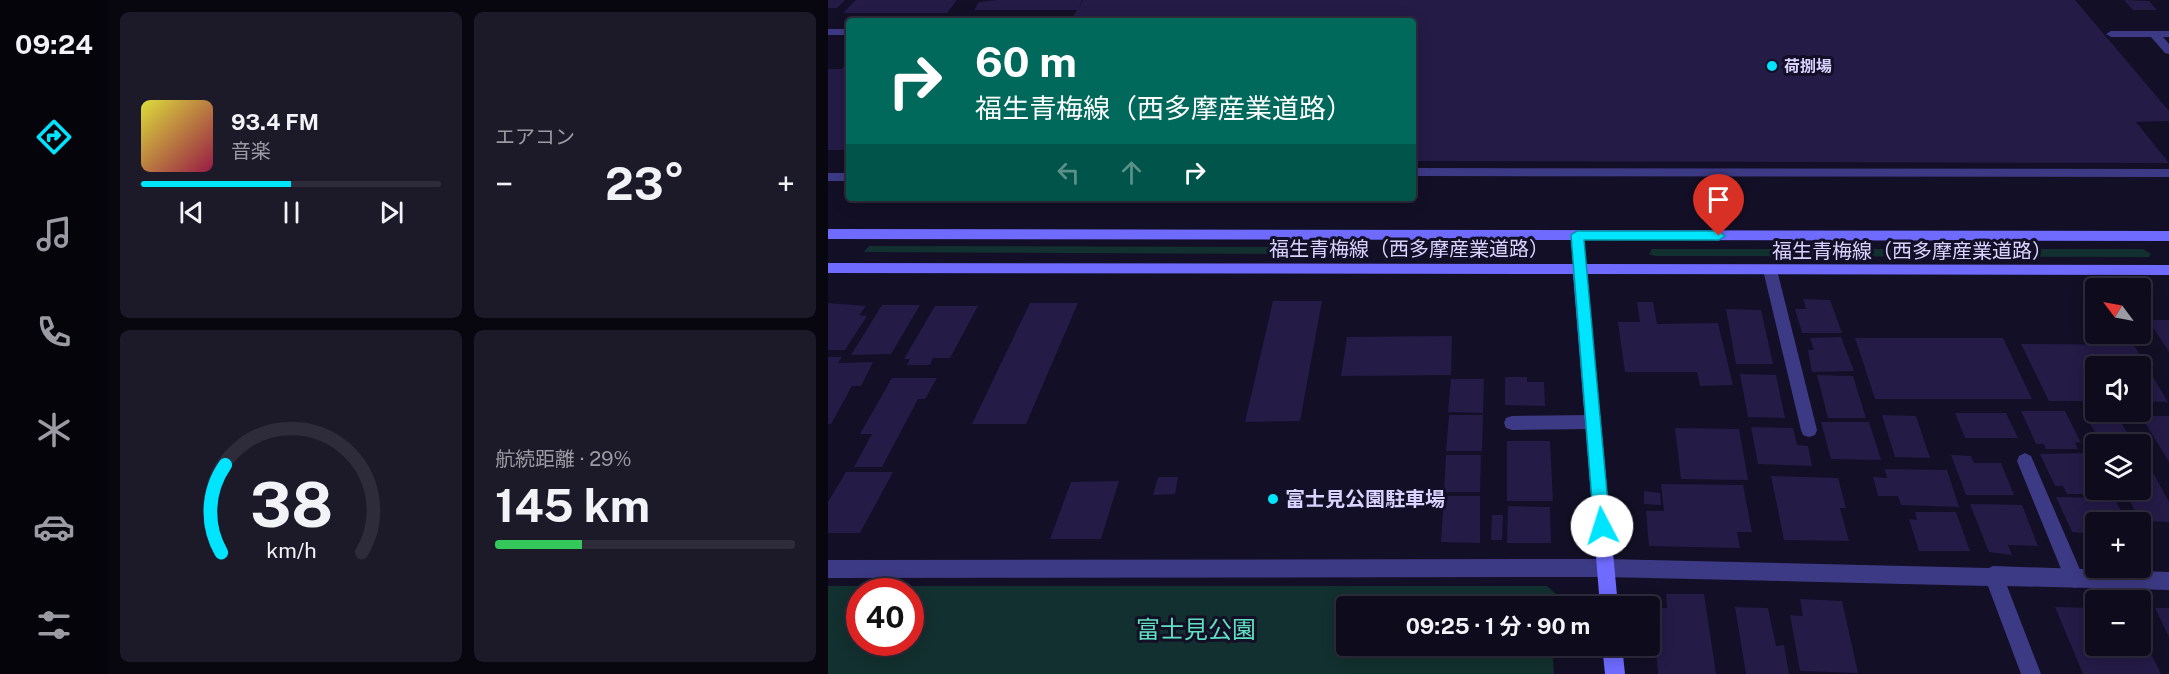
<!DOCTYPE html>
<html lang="ja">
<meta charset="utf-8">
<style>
:root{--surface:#0e0b1c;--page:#1c1929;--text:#f1f3f6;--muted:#9b9ba3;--line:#2e2b3b;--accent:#00e5ff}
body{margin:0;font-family:"Public Sans","Noto Sans JP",sans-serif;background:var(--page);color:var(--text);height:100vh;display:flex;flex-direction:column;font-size:22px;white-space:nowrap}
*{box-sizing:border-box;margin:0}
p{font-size:20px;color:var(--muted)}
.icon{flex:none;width:33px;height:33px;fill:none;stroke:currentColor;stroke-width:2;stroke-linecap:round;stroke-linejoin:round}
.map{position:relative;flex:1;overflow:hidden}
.side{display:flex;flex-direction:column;gap:12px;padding:12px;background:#08060f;width:720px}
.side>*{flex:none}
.banner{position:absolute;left:18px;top:18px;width:570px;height:183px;border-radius:6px;box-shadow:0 3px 15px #0003,0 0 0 2px var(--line);background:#00695c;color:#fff;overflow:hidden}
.needle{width:39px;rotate:302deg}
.fabs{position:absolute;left:1257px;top:278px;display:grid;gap:12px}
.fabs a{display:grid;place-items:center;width:66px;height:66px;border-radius:6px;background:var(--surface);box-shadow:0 3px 15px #0003,0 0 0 2px var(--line);font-size:30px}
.speed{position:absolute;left:18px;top:578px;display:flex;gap:12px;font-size:30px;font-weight:700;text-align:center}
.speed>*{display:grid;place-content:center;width:78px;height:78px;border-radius:50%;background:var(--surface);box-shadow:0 3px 15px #0003,0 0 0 2px var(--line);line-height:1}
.speed .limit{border:9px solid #d22;background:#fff;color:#111}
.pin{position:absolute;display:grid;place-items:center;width:51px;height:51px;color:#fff;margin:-62px -26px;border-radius:50% 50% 50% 0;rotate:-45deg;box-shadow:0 0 6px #0007}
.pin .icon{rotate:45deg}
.me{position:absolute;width:66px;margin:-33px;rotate:355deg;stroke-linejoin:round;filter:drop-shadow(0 0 4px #0008)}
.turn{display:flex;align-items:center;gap:21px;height:126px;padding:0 30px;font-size:27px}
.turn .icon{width:78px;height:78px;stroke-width:2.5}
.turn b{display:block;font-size:42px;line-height:51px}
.lanes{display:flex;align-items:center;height:57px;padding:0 30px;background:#0003;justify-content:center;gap:30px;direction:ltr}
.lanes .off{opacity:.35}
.big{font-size:45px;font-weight:700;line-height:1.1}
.side .widget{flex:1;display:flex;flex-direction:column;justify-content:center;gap:9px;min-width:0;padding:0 21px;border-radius:9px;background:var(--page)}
.side .dial{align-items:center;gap:0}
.dial svg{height:156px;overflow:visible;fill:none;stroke:var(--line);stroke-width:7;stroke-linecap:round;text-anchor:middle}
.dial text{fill:var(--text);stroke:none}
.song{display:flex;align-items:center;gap:18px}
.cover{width:72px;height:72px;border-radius:9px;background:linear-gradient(135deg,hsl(60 70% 55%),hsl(340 70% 35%))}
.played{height:6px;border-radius:3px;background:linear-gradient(90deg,var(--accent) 50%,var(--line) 50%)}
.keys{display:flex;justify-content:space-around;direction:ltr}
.heat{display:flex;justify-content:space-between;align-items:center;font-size:33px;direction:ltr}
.charge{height:9px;border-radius:4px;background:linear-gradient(90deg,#34c759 29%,var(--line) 0)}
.side .tiles{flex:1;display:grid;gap:12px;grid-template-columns:repeat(2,1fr)}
.trip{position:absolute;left:508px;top:596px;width:324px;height:60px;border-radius:6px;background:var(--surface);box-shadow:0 3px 15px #0003,0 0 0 2px var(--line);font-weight:700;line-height:60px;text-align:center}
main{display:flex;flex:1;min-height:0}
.dock{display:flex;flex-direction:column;width:108px;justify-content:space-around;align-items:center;background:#06040b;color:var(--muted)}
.dock .icon{width:42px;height:42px}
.dock .selected{color:var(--accent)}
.dock b{font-size:27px;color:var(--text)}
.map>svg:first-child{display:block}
</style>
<main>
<nav class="dock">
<b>09:24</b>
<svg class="icon selected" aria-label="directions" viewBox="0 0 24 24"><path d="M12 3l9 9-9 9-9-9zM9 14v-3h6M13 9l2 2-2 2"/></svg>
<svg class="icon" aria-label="music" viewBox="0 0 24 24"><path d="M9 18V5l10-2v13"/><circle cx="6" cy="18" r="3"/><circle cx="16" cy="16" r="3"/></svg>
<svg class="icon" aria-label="phone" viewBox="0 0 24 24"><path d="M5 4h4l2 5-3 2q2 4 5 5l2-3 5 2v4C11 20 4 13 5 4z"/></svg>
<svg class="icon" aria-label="climate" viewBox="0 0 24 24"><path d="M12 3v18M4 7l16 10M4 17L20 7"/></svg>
<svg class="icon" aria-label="car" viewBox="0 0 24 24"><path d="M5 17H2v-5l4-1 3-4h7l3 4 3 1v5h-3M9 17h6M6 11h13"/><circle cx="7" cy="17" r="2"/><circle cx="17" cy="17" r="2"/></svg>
<svg class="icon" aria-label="filters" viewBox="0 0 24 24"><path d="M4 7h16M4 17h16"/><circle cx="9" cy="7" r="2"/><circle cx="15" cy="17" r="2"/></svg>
</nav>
<section class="side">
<div class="tiles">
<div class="widget">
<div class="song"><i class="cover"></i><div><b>93.4 FM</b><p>音楽</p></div></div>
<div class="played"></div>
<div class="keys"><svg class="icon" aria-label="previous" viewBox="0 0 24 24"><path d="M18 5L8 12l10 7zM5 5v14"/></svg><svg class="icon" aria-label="pause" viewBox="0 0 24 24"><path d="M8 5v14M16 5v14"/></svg><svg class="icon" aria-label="next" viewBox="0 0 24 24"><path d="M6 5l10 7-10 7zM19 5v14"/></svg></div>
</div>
<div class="widget"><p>エアコン</p>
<div class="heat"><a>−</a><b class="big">23°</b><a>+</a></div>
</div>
<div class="widget dial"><svg viewBox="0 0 100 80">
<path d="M14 69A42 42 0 1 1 86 69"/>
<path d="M14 69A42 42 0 0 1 16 24" stroke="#00e5ff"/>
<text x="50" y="56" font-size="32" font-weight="700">38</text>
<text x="50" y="72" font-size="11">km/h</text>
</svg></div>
<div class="widget"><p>航続距離 · 29%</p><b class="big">145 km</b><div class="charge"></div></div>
</div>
</section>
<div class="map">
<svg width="1341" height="674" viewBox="0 0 1341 674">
<rect width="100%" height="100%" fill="#130f26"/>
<g fill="#12302f" fill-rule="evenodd">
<polygon points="41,246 449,247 452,249 447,254 36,252"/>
<polygon points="602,249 679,249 684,252 680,256 599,255 598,251"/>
<polygon points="824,249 1315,249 1323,254 1321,257 827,256 821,254"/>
<path d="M 0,586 L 719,586 L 735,600 L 736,606 L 519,606 L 519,645 L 724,645 L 726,674 L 0,674 ZM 32,591 L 82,591 L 82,642 L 32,642 Z"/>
</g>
<g fill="#241b47">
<polygon points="0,0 17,0 9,8 0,8"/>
<polygon points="28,0 129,0 119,13 15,13"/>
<polygon points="169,0 254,0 251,8 255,0 1247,0 1341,111 1341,121 1308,122 1341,163 585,161 585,21 242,21 249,10 146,10 151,2"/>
<polygon points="1296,0 1321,1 1329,10 1305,10"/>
<polygon points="19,62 21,150 0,150 0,69 14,69"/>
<polygon points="975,299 1002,300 1014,333 974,333 967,309 978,309"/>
<polygon points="445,301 494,301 472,421 417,422"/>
<polygon points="809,302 825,302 829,324 890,323 905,385 872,386 869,372 797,372 790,322 812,322"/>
<polygon points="0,303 38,306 31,315 39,316 17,350 0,350"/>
<polygon points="202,303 250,303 198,424 144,424"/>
<polygon points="54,305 92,305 63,354 23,355"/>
<polygon points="107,306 150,306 122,358 105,358 102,365 79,365 82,359 76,359"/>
<polygon points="898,309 933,310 945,364 908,364"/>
<polygon points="1320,320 1341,320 1341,352"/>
<polygon points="624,336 623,375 513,376 519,337"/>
<polygon points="1013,337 1026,371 984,372 980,350 986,350 982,338"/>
<polygon points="1027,338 1175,338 1204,399 1047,399"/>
<polygon points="1193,344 1306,345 1340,402 1312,401 1312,366 1268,366 1268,401 1221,401"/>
<polygon points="0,357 14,357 10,363 45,362 33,386 24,386 3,424 0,424"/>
<polygon points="912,374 948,375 957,418 920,417"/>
<polygon points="989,375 1025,376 1038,418 1000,418"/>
<polygon points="677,377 699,377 699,382 716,382 717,406 677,405"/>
<polygon points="64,378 109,378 97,399 90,399 54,467 26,467 44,434 32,434"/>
<polygon points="623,379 656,379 655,413 620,412"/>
<polygon points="1193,411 1237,411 1253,443 1247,442 1250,449 1218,449 1216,444 1208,444"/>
<polygon points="1127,413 1178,413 1190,438 1137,438"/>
<polygon points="621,415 655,415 654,451 618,451"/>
<polygon points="1054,415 1088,416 1102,458 1067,457"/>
<polygon points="1289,416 1306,444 1274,444 1258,417"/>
<polygon points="1313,416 1341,416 1341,462"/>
<polygon points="993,422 1041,422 1053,460 1003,459"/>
<polygon points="923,427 965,428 969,445 980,446 984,466 930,464"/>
<polygon points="847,428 911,429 920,480 853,479"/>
<polygon points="679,441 722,441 725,501 679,501"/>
<polygon points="1262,453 1268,463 1268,489 1271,489 1274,494 1239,494 1235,486 1227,486 1212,454"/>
<polygon points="618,455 653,455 652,492 616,492"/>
<polygon points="1123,455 1143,456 1146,463 1173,463 1186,495 1138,495"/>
<polygon points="1312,468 1323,469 1341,502 1341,522 1312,521 1296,489 1312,489"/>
<polygon points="1057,469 1119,470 1131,507 1073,505 1070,496 1050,496 1045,477 1059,478"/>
<polygon points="18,472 65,472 32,533 0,533 0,502"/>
<polygon points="943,476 1010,478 1018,508 1012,508 1021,541 956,540"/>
<polygon points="330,477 350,477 347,494 325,495"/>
<polygon points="291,481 273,539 222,539 243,482"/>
<polygon points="833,484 915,485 924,532 909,532 912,548 821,546 818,511 836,511"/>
<polygon points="816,491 832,493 833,505 816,504"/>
<polygon points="616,496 652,496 652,543 613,542"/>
<polygon points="1228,497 1286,498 1299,522 1268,522 1268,542 1262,542 1257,533 1244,532"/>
<polygon points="1142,504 1194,505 1210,546 1180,545 1184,555 1161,552"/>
<polygon points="680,506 722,507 723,543 679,543"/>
<polygon points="1087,512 1128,512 1142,551 1091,551 1081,519 1089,520"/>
<polygon points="664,515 675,515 674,540 663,540"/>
<polygon points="838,594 876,594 888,674 830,674 825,608 839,608"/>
<polygon points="972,599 1014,601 1030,673 972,671 962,615 975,616"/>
<polygon points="907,607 940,608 948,646 956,645 961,674 918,674"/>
<polygon points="1227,607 1268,608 1268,645 1312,645 1312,632 1333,674 1255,674"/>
<polygon points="1327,608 1341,608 1341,637"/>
</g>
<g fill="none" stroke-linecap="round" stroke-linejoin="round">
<g fill="#3d3a85" fill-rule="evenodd">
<rect x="0" y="29" width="21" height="6"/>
<polygon points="1341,31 1341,37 1335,37 1341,44 1341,54 1337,53 1323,37 1283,37 1278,34 1283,31"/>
<polygon points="585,168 1341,169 1341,177 585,176"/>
<rect x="0" y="173" width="21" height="8"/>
<polygon points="942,265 949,270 989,430 987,435 981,437 975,435 973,430 935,270"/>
<polygon points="765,415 771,417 773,422 771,427 765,429 684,430 678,428 676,423 678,418 684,416"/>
<polygon points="1197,453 1203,456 1256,579 1254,586 1247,588 1240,586 1189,461 1191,456"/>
</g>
<polygon fill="#3d3a85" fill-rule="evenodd" points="778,559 1161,568 1165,566 1341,572 1341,590 1179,586 1213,674 1193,674 1160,586 778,577 0,578 0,560"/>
<g fill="#6f6bff" fill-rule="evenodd">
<polygon points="0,229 1341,231 1341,241 756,240 758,264 1341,265 1341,275 759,274 790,606 772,606 745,274 0,273 0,263 745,264 743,240 0,239"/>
<polygon points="774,645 794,645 797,674 777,674"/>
</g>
</g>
<polygon fill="#00e5ff" stroke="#0095a6" stroke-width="1.5" points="749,231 891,231 897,236 891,240 756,240 782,526 780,531 774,534 769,531 766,526 743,235"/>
<g fill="#00e5ff" stroke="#130f26" stroke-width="2">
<circle cx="944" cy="66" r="6"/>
<circle cx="445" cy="499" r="6"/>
</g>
<g text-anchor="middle" stroke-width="6" stroke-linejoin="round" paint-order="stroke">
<g font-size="16" font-weight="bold" fill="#d9d4ff" stroke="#130f26" text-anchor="start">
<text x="956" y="72">荷捌場</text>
</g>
<g font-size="20" fill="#d9d4ff" stroke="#130f26">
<text x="581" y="256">福生青梅線（西多摩産業道路）</text>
<text x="1084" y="258">福生青梅線（西多摩産業道路）</text>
</g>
<g font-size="20" font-weight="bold" fill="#d9d4ff" stroke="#130f26" text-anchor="start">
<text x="457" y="506">富士見公園駐車場</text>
</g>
<g font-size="24" fill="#5fe0c0" stroke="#130f26">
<text x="368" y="638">富士見公園</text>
</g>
</g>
</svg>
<div class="fabs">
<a><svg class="needle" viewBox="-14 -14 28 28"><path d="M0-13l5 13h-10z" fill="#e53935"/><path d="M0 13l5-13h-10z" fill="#9b9ba3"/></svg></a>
<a><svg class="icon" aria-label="sound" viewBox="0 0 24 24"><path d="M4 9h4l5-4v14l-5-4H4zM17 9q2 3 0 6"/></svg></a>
<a><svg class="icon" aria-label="layers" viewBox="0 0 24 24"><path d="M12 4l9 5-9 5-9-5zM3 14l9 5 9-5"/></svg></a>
<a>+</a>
<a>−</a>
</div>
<div class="speed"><div class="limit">40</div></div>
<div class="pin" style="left:891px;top:236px;background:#d93025"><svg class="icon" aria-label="arrive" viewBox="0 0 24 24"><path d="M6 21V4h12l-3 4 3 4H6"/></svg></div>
<svg class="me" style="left:774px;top:526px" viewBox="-20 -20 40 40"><circle r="19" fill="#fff"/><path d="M0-13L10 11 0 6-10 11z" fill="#00e5ff"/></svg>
<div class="trip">09:25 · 1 分 · 90 m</div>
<div class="banner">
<div class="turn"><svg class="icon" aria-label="right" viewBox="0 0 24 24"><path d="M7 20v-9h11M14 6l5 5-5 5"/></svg><div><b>60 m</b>福生青梅線（西多摩産業道路）</div></div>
<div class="lanes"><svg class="icon off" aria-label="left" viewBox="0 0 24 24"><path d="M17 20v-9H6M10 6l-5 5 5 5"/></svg><svg class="icon off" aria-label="ahead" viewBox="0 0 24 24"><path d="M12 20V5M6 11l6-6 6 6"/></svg><svg class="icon" aria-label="right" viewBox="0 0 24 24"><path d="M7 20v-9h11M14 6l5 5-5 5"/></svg></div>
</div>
</div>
</main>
